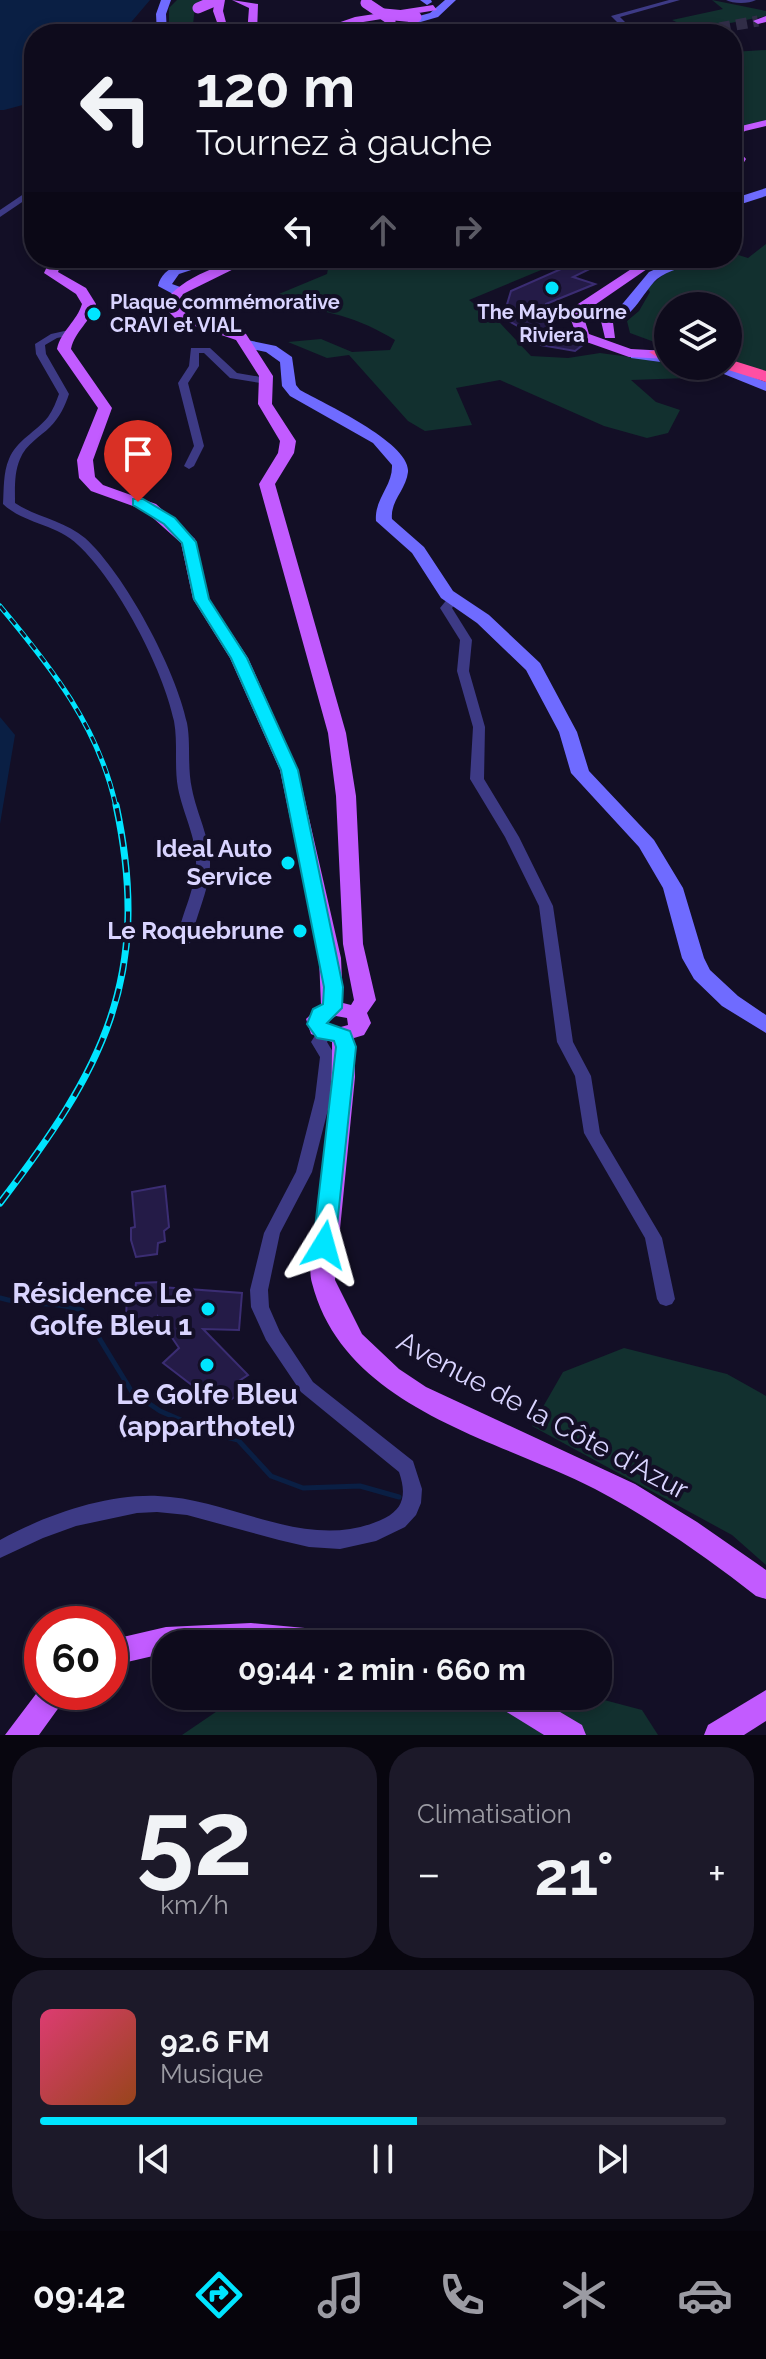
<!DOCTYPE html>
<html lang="fr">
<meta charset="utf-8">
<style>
:root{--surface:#0e0b1c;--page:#1c1929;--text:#f1f3f6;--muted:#9b9ba3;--line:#2e2b3b;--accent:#00e5ff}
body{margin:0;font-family:Raleway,sans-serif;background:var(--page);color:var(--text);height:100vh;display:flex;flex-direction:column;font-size:30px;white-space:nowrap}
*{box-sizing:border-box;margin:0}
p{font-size:26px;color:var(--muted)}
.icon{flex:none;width:44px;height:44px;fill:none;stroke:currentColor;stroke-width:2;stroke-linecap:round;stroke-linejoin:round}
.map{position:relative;height:1735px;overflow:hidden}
.details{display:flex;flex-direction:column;gap:12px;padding:12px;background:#08060f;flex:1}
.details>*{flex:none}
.guide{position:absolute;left:24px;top:24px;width:718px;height:244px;border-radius:32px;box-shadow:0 4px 12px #0003,0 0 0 2px var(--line);background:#0e0b1c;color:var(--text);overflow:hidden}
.fabs{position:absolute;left:654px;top:292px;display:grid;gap:16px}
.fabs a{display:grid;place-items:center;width:88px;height:88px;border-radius:50%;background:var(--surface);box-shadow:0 4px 12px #0003,0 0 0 2px var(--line);font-size:40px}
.speed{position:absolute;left:24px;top:1606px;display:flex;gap:16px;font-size:40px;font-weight:700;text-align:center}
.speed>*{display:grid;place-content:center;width:104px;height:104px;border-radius:50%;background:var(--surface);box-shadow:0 4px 12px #0003,0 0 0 2px var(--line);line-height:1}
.speed .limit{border:12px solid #d22;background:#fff;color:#111}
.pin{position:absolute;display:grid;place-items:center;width:68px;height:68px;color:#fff;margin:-82px -34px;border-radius:50% 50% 50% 0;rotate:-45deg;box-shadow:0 0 8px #0007}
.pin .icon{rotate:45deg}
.me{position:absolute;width:88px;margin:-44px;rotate:8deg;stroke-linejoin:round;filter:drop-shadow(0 0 6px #0008)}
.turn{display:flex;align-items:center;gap:28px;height:168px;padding:0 40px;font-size:36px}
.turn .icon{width:104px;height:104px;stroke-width:2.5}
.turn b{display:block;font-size:56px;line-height:68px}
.lanes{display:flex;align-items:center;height:76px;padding:0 40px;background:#0003;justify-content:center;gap:40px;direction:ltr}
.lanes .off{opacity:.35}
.big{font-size:60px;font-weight:700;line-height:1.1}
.details .tile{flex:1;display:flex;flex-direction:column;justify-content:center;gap:12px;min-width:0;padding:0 28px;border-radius:32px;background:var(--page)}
.details .dial{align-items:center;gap:0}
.dial b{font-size:104px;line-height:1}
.song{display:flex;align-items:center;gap:24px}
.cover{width:96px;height:96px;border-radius:12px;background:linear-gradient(135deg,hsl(340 70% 55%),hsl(20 70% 35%))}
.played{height:8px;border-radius:4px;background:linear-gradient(90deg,var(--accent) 55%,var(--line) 55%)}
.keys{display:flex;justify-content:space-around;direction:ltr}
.heat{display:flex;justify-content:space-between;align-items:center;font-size:44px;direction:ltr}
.details .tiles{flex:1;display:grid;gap:12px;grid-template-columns:1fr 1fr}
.tile:last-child{grid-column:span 2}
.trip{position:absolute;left:152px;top:1630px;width:460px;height:80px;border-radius:32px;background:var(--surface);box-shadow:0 4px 12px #0003,0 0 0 2px var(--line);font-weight:700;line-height:80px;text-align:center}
.tabs{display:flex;height:128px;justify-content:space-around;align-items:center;background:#06040b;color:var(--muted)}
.tabs .icon{width:56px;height:56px}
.tabs .on{color:var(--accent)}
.tabs b{font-size:36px;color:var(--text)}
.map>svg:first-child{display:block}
</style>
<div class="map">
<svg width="766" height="1735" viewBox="0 0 766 1735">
<rect width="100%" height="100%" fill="#130f26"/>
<g fill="#12302f">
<polygon points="177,0 206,0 195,6 192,34 169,34 169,8"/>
<polygon points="712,0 766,11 766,16 694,30 672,20 723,9"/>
<polygon points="766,50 766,121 732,131 732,52"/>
<polygon points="766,244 766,374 728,361 728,306 668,306 668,347 630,333 627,321 639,311 650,292 647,288 684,258 732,258 732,253 748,258"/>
<path d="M 330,258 L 570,258 L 469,300 L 500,323 L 531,356 L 568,358 L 600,353 L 668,362 L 668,366 L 698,367 L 688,378 L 631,380 L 656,402 L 680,410 L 668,433 L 647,438 L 604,426 L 500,380 L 456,388 L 472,425 L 425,431 L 408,421 L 349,355 L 327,358 L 288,342 L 321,339 L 352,352 L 390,350 L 395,340 C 358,317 321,307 277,308 C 250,308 246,317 217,306 L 231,295 L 262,301 L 327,274 Z"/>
<polygon points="624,1348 727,1374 766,1396 766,1565 732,1535 532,1426 563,1372"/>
<polygon points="253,1696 589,1696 642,1710 658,1735 182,1735 229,1703"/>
</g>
<g fill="#0a1f44">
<polygon points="0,0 150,0 127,27 129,34 34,34 34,102 4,110 0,110"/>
<polygon points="0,717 15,735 0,824"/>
</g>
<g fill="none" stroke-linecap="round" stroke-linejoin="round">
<path stroke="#0a1f44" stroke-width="5" d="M 0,1298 C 30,1307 50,1300 82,1310 L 132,1392 L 160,1411 L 211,1433 L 238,1440 L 271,1476 L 303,1488 L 360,1486 L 399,1497"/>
</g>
<g fill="#241b47" stroke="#3b2d73" stroke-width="2">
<polygon points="586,258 612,258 573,277 595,284 546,304 550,334 571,335 584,344 575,351 541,345 525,330 503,318 511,291"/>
<polygon points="165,1186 169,1227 164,1231 165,1241 158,1243 157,1254 136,1257 131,1240 131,1228 135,1227 132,1192"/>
<polygon points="161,1282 161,1287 242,1293 239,1330 203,1329 248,1375 236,1383 244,1391 230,1400 210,1399 163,1363 179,1348 158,1317 157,1336 142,1324 131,1324 132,1318 126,1318 127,1296 130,1289 135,1289 136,1283"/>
</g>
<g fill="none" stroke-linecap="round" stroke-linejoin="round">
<polyline stroke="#312d47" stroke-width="11" stroke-dasharray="11 6" stroke-linecap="butt" points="686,34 758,21"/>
<g fill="#3d3a85" fill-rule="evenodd">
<polygon points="669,0 680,0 620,17 637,34 629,34 611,16"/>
<path d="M 726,0 L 756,0 C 749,4 733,4 726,0 Z"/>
<polygon points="214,29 220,29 221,34 213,34"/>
<polygon points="34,187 34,194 0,217 0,210"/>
<path d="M 69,330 L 72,331 L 72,335 L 57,338 L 45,345 L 46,354 L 69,394 C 65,406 60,417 50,427 C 40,437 26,444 20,459 C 14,473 15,488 15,503 C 36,517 65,521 85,538 C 125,574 176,670 187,723 C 191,744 187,767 192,789 C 197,815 211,839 210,866 C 209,892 195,916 191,942 L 184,947 L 177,942 C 180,916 195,892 196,865 C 197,838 183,814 178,788 C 174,766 178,743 174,721 C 163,668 117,581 78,545 C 57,524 24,524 3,504 C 4,489 3,473 9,459 C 17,440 36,432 48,417 C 53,410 56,402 59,394 L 36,354 L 35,344 L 51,334 Z"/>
<polygon points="191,348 210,348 237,373 267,378 272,381 267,384 230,378 204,353 199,353 199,366 188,383 204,446 194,466 189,469 184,466 194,446 178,383 189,366"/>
<polygon points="453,596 459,600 452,608 472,640 469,671 485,727 484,779 519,837 553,906 573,1042 591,1076 600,1133 662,1238 675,1299 672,1304 666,1306 660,1304 657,1299 645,1238 584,1133 575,1076 557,1042 539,906 505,837 470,779 473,727 457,671 460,640 440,608 449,597"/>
<path d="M 324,1028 L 329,1029 L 332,1033 L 327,1042 L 336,1057 L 331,1098 L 312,1172 L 280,1233 L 268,1290 L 269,1307 L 280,1332 L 313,1382 L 413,1461 L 422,1489 L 421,1503 L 416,1515 L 405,1527 L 376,1541 L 340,1549 L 309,1547 L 279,1540 L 187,1515 L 157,1512 L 137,1513 L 76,1526 L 43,1538 L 0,1558 L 0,1540 C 46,1515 105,1494 158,1496 C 235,1499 310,1555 385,1518 C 405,1508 406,1492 399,1472 L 301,1392 L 266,1340 L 251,1307 L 250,1290 L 264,1233 L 296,1172 L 315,1098 L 320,1057 L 311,1042 L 319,1029 Z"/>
</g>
<g fill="#6f6bff" fill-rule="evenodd">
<polygon points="161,0 171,0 166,14 167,34 157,34 156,14"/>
<polygon points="420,0 431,0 432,2 427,5"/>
<polygon points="445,0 456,0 438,17 417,23 418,34 408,34 408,19 430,13"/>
<polygon points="209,28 213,33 193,34 194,32"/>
<polygon points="766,188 766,196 732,207 732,199"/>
<path d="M 207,258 L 228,258 L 179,274 L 172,284 L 183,288 L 183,294 L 173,294 L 158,286 C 163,264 188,263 207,258 Z"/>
<path d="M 680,258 L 697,258 C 686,268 668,270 657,279 C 641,294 630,326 604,323 L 604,317 L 619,308 L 649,272 Z"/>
<path d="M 247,340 L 276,346 L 292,357 L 296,385 L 300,390 C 323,403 411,443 408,472 C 406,490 390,501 392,519 L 424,547 L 453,591 L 489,615 L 540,663 L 577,732 L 589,771 L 654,840 L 683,888 L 704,958 L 710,970 L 738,996 L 766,1015 L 766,1033 L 722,1006 L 694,979 L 682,958 L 663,888 L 639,847 L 571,773 L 559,732 L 526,670 L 477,623 L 441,598 L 412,553 L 376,521 C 374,499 393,486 392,465 L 373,443 L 290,396 L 282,386 L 280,362 L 266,352 L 242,347 L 242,341 Z"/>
<polygon points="636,351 668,355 668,363 631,358 631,352"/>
<polygon points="704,366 724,366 766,382 766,391"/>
</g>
<g fill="#c25bff" fill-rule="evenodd">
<polygon points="215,0 225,0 223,11 228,30 193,31 197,26 218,25 213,11"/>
<polygon points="232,0 258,4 257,34 247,34 249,8"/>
<polygon points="433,5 437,10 357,23 321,34 306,34 355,17"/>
<polygon points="766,16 766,22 758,24 753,21"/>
<polygon points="766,120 766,126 745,131 732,140 732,131 737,127"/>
<polygon points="732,143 746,159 736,175 732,176"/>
<path d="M 51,258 L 63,258 L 58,272 L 86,288 L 96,304 C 91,321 75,331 71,349 L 112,408 L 93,460 L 95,477 L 103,485 L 156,504 L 195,539 L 209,599 L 248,658 L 298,770 L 341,958 L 343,1003 L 351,1005 L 354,1000 L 343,944 L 336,796 L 328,733 L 259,484 L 278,453 L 280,441 L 258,404 L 259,376 L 236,340 L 177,320 L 167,310 L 165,302 C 178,279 231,258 256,258 L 183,294 L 179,302 L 186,314 L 246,334 L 273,376 L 272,404 L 296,441 L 294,453 L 275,484 L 346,733 L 356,796 L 363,944 L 376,1000 L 367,1013 L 371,1023 L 364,1035 L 354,1038 L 355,1077 L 335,1280 L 362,1334 L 399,1369 L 426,1387 L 635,1484 L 697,1522 L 766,1570 L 766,1599 L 756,1596 C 705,1556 652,1519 595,1489 C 495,1438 344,1408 312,1283 C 307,1266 315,1241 317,1223 C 323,1163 333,1103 332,1042 L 311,1034 L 306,1019 L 321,1005 L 319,958 L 280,770 L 230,658 L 193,599 L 181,543 L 144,510 L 91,491 L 79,478 L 77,460 L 98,408 L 57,349 C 61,331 77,321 82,304 L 76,294 L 44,273 ZM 336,1016 L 347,1018 L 348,1025 L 337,1028 L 329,1025 L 328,1021 Z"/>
<polygon points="648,258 663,258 586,311 612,315 615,338 605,338 601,321 585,321 589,334 631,349 668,351 668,359 629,357 578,339 571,320 575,306"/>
<polygon points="251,1623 337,1631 347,1635 352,1644 166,1644 166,1653 110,1666 110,1640 166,1627"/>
<polygon points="42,1686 42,1692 70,1692 39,1735 5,1735"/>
<polygon points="766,1690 766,1721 744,1735 704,1735 708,1725"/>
<polygon points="492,1696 533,1696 582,1725 586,1735 544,1735 497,1706"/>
</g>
<g fill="#ff4fa3" fill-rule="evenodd">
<polygon points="668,346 668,356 657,357 649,352"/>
<polygon points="728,359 766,371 766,382 722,368 728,366"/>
</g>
<defs>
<path id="rail-far1" d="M 0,606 C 51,667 99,727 116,807"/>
<path id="rail" d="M 0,1203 C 102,1070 153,978 116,805"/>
</defs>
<use href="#rail-far1" stroke="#00e5ff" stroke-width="5"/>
<use href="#rail" stroke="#00e5ff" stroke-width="7"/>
<use href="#rail-far1" stroke="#130f26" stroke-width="3" stroke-dasharray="8" stroke-linecap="butt"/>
<use href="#rail" stroke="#130f26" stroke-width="4" stroke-dasharray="13" stroke-linecap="butt"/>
<g stroke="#c25bff" stroke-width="11">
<polyline points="366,3 390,19 390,25"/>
<polyline points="198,8 217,0"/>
<polyline points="384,14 416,17"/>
</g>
</g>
<polygon fill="#00e5ff" stroke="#0095a6" stroke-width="2" points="133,499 143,499 175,518 196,542 209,599 247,658 298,770 343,987 342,1008 327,1023 350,1031 356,1047 335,1245 324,1254 313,1245 336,1047 334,1041 317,1038 307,1024 313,1009 323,1004 324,987 281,770 231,658 194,599 182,543 164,524 133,505"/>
<g fill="#00e5ff" stroke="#130f26" stroke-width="3">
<circle cx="552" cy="288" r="8"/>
<circle cx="94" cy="314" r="8"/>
<circle cx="288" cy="863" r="8"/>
<circle cx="300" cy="931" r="8"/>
<circle cx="208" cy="1309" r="8"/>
<circle cx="207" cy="1365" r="8"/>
</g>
<g text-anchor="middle" stroke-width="8" stroke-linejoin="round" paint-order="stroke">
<g font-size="20" font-weight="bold" fill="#d9d4ff" stroke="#130f26" text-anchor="start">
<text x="110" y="309">Plaque commémorative<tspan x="110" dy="23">CRAVI et VIAL</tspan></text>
<text x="552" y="319" text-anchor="middle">The Maybourne<tspan x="552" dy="23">Riviera</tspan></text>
</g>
<g font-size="24" font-weight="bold" fill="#d9d4ff" stroke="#130f26" text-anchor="end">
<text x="272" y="857">Ideal Auto<tspan x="272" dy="28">Service</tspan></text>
<text x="284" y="939">Le Roquebrune</text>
</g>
<g font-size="28" font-weight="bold" fill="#d9d4ff" stroke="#130f26" text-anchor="end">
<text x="192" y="1303">Résidence Le<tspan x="192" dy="32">Golfe Bleu 1</tspan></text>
<text x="207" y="1404" text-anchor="middle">Le Golfe Bleu<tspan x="207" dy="32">(apparthotel)</tspan></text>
</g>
<g font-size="28" fill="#d9d4ff" stroke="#130f26">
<text transform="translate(543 1415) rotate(28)" y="10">Avenue de la Côte d'Azur</text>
</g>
</g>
</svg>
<div class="fabs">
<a><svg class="icon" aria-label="layers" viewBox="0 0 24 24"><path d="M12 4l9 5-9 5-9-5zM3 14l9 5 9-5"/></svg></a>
</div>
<div class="speed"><div class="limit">60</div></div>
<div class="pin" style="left:138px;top:502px;background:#d93025"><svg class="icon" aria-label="arrive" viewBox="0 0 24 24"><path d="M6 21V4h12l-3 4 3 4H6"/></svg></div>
<svg class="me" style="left:324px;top:1245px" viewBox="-20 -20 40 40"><path d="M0-17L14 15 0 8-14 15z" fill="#00e5ff" stroke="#fff" stroke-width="4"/></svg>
<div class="trip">09:44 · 2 min · 660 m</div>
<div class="guide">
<div class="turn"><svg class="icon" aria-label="left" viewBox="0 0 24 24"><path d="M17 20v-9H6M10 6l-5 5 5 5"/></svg><div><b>120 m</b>Tournez à gauche</div></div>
<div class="lanes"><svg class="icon" aria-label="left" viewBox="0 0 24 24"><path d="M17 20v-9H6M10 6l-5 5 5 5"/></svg><svg class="icon off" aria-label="ahead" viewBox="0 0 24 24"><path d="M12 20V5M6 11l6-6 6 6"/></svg><svg class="icon off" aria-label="right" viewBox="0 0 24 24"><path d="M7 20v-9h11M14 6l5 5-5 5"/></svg></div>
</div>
</div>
<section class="details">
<div class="tiles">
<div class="tile dial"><b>52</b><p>km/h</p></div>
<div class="tile"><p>Climatisation</p>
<div class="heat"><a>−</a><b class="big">21°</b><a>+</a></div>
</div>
<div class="tile">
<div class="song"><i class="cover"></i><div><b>92.6 FM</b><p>Musique</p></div></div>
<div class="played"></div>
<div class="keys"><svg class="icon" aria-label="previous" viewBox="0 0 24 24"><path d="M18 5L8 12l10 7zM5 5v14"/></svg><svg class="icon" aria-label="pause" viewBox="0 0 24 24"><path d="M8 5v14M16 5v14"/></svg><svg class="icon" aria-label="next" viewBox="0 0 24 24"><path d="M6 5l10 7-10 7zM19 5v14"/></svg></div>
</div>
</div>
</section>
<nav class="tabs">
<b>09:42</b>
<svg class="icon on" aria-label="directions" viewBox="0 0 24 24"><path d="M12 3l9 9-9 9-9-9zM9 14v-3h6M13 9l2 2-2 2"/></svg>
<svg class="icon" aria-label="music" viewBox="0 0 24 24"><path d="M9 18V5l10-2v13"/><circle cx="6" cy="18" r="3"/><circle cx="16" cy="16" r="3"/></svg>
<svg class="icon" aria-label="phone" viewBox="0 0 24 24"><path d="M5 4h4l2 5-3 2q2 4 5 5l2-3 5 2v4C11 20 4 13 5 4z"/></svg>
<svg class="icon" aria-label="climate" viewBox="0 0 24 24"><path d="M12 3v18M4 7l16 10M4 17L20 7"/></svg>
<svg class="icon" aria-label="car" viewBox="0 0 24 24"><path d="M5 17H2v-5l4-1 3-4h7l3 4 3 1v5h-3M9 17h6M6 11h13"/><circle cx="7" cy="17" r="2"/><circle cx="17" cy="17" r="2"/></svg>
</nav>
